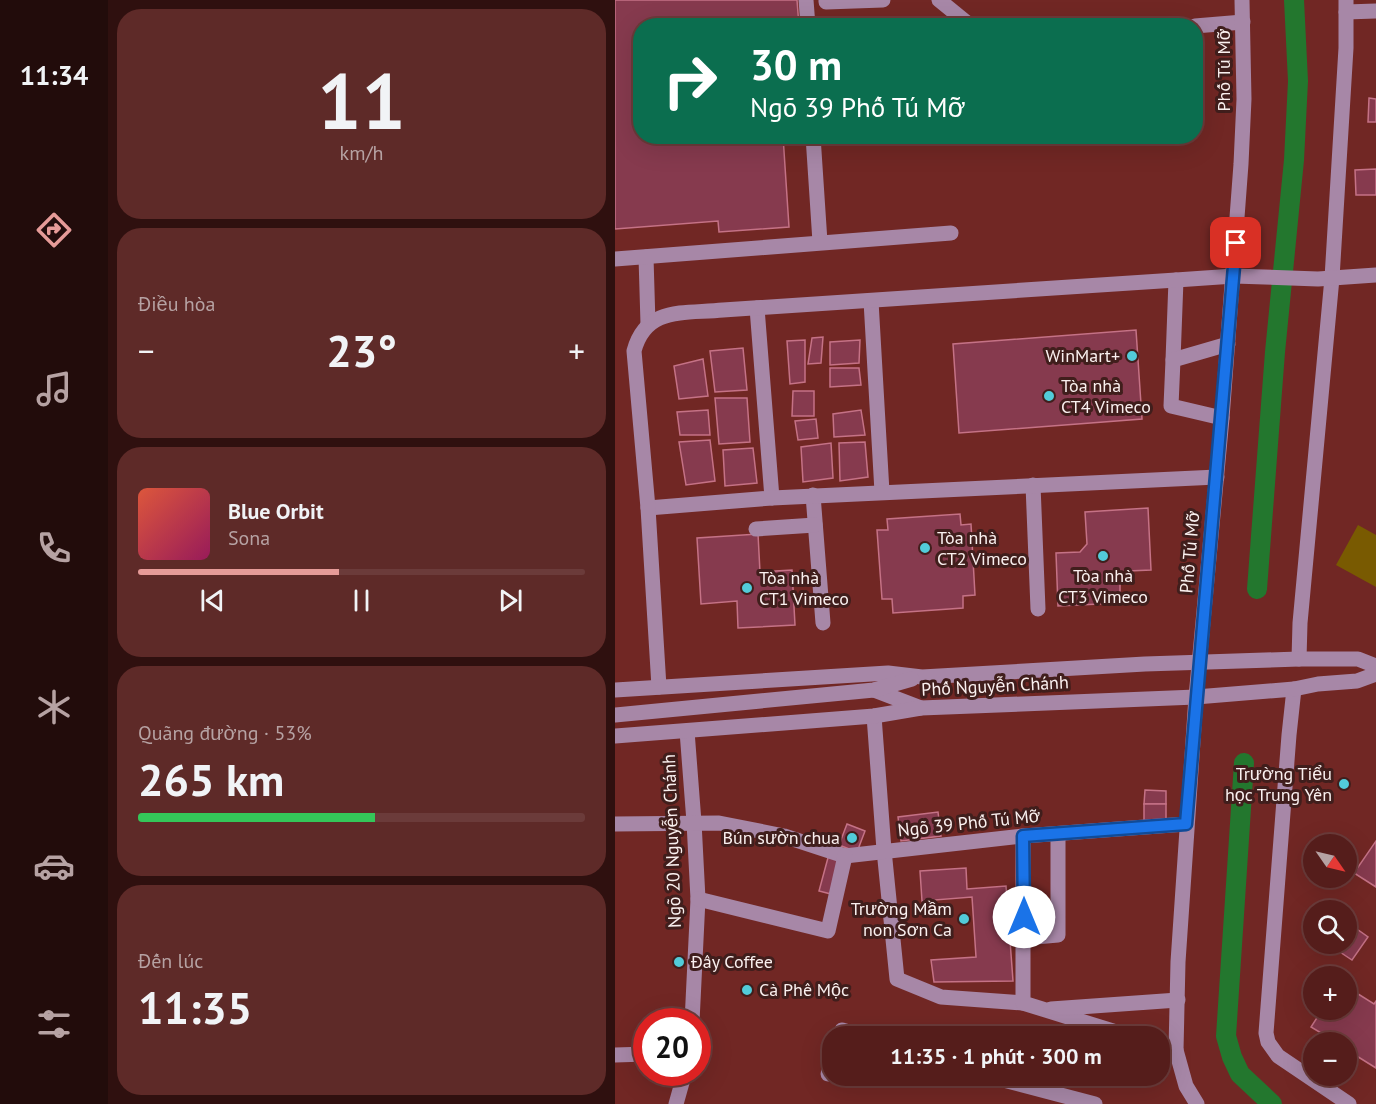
<!DOCTYPE html>
<html lang="vi">
<meta charset="utf-8">
<style>
:root{--surface:#551d1b;--page:#5e2a28;--text:#f1f3f6;--muted:#b6a2a3;--line:#6b3b3a;--accent:#e69b98}
body{margin:0;font-family:"PT Sans",sans-serif;background:var(--page);color:var(--text);height:100vh;display:flex;flex-direction:column;font-size:22px;white-space:nowrap}
*{box-sizing:border-box;margin:0}
p{font-size:20px;color:var(--muted)}
.icon{flex:none;width:33px;height:33px;fill:none;stroke:currentColor;stroke-width:2;stroke-linecap:round;stroke-linejoin:round}
.map{position:relative;flex:1;overflow:hidden}
.panel{display:flex;flex-direction:column;gap:9px;padding:9px;background:#2f100f;width:507px}
.panel>*{flex:none}
.hud{position:absolute;left:18px;top:18px;width:570px;height:126px;border-radius:24px;box-shadow:0 6px 24px #0002,0 0 0 2px var(--line);background:#0b6e4f;color:#fff;overflow:hidden}
.needle{width:39px;rotate:124deg}
.fabs{position:absolute;left:688px;top:834px;display:grid;gap:12px}
.fabs a{display:grid;place-items:center;width:54px;height:54px;border-radius:50%;background:var(--surface);box-shadow:0 6px 24px #0002,0 0 0 2px var(--line);font-size:30px}
.speed{position:absolute;left:18px;top:1008px;display:flex;gap:12px;font-size:30px;font-weight:700;text-align:center}
.speed>*{display:grid;place-content:center;width:78px;height:78px;border-radius:50%;background:var(--surface);box-shadow:0 6px 24px #0002,0 0 0 2px var(--line);line-height:1}
.speed .limit{border:9px solid #d22;background:#fff;color:#111}
.pin{position:absolute;display:grid;place-items:center;width:51px;height:51px;color:#fff;margin:-26px;border-radius:12px;box-shadow:0 3px 9px #0006}
.me{position:absolute;width:66px;margin:-33px;rotate:0deg;stroke-linejoin:round;filter:drop-shadow(0 0 4px #0008)}
.turn{display:flex;align-items:center;gap:21px;height:126px;padding:0 18px;font-size:27px}
.turn .icon{width:78px;height:78px;stroke-width:2.5}
.turn b{display:block;font-size:42px;line-height:51px}
.big{font-size:45px;font-weight:800;line-height:1.1}
.panel .widget{flex:1;display:flex;flex-direction:column;justify-content:center;gap:9px;min-width:0;padding:0 21px;border-radius:24px;background:var(--page)}
.panel .dial{align-items:center;gap:0}
.dial b{font-size:78px;line-height:1}
.song{display:flex;align-items:center;gap:18px}
.cover{width:72px;height:72px;border-radius:9px;background:linear-gradient(135deg,hsl(10 70% 55%),hsl(330 70% 35%))}
.played{height:6px;border-radius:3px;background:linear-gradient(90deg,var(--accent) 45%,var(--line) 45%)}
.keys{display:flex;justify-content:space-around;direction:ltr}
.heat{display:flex;justify-content:space-between;align-items:center;font-size:33px;direction:ltr}
.charge{height:9px;border-radius:4px;background:linear-gradient(90deg,#34c759 53%,var(--line) 0)}
.trip{position:absolute;left:207px;top:1026px;width:348px;height:60px;border-radius:24px;background:var(--surface);box-shadow:0 6px 24px #0002,0 0 0 2px var(--line);font-weight:800;line-height:60px;text-align:center}
main{display:flex;flex:1;min-height:0}
.menu{display:flex;flex-direction:column;width:108px;justify-content:space-around;align-items:center;background:#220c0b;color:var(--muted)}
.menu .icon{width:42px;height:42px}
.menu .on{color:var(--accent)}
.menu b{font-size:27px;color:var(--text)}
.map>svg:first-child{display:block}
</style>
<main>
<nav class="menu">
<b>11:34</b>
<svg class="icon on" aria-label="directions" viewBox="0 0 24 24"><path d="M12 3l9 9-9 9-9-9zM9 14v-3h6M13 9l2 2-2 2"/></svg>
<svg class="icon" aria-label="music" viewBox="0 0 24 24"><path d="M9 18V5l10-2v13"/><circle cx="6" cy="18" r="3"/><circle cx="16" cy="16" r="3"/></svg>
<svg class="icon" aria-label="phone" viewBox="0 0 24 24"><path d="M5 4h4l2 5-3 2q2 4 5 5l2-3 5 2v4C11 20 4 13 5 4z"/></svg>
<svg class="icon" aria-label="climate" viewBox="0 0 24 24"><path d="M12 3v18M4 7l16 10M4 17L20 7"/></svg>
<svg class="icon" aria-label="car" viewBox="0 0 24 24"><path d="M5 17H2v-5l4-1 3-4h7l3 4 3 1v5h-3M9 17h6M6 11h13"/><circle cx="7" cy="17" r="2"/><circle cx="17" cy="17" r="2"/></svg>
<svg class="icon" aria-label="filters" viewBox="0 0 24 24"><path d="M4 7h16M4 17h16"/><circle cx="9" cy="7" r="2"/><circle cx="15" cy="17" r="2"/></svg>
</nav>
<section class="panel">
<div class="widget dial"><b>11</b><p>km/h</p></div>
<div class="widget"><p>Điều hòa</p>
<div class="heat"><a>−</a><b class="big">23°</b><a>+</a></div>
</div>
<div class="widget">
<div class="song"><i class="cover"></i><div><b>Blue Orbit</b><p>Sona</p></div></div>
<div class="played"></div>
<div class="keys"><svg class="icon" aria-label="previous" viewBox="0 0 24 24"><path d="M18 5L8 12l10 7zM5 5v14"/></svg><svg class="icon" aria-label="pause" viewBox="0 0 24 24"><path d="M8 5v14M16 5v14"/></svg><svg class="icon" aria-label="next" viewBox="0 0 24 24"><path d="M6 5l10 7-10 7zM19 5v14"/></svg></div>
</div>
<div class="widget"><p>Quãng đường · 53%</p><b class="big">265 km</b><div class="charge"></div></div>
<div class="widget"><p>Đến lúc</p><b class="big">11:35</b></div>
</section>
<div class="map">
<svg width="761" height="1104" viewBox="0 0 761 1104">
<rect width="100%" height="100%" fill="#712724"/>
<polygon fill="#795a01" points="743,525 761,535 761,587 721,565"/>
<g fill="none" stroke-linecap="round" stroke-linejoin="round">
<g stroke="#23772e" stroke-width="20">
<polyline points="642,589 660,352 679,160 683,81 679,0"/>
<polyline points="629,763 611,1036 617,1057 625,1074 657,1104"/>
</g>
</g>
<g fill="#863a4e" stroke="#c57286" stroke-width="1.5">
<polygon points="0,0 182,0 184,26 26,26 26,136 168,136 174,227 104,232 103,221 0,229"/>
<polygon points="754,98 761,99 761,122 753,122"/>
<polygon points="761,169 761,195 741,195 740,170"/>
<polygon points="521,330 527,419 344,433 338,344"/>
<polygon points="208,337 206,363 193,364 197,338"/>
<polygon points="190,340 190,382 175,384 172,341"/>
<polygon points="245,340 244,363 215,365 215,342"/>
<polygon points="128,348 132,390 100,392 95,351"/>
<polygon points="88,359 93,396 64,399 59,366"/>
<polygon points="215,368 244,368 246,385 215,387"/>
<polygon points="178,391 199,391 199,416 177,416"/>
<polygon points="100,398 132,398 135,442 104,444"/>
<polygon points="93,410 95,435 65,435 62,412"/>
<polygon points="246,410 250,435 219,437 218,414"/>
<polygon points="201,419 203,438 183,440 180,421"/>
<polygon points="95,440 100,481 71,485 64,442"/>
<polygon points="250,442 253,477 225,481 224,443"/>
<polygon points="216,443 218,478 188,482 186,447"/>
<polygon points="138,448 142,483 110,486 108,450"/>
<polygon points="533,508 536,570 513,571 505,585 505,603 443,606 441,553 465,552 472,544 470,512"/>
<polygon points="345,514 346,525 356,524 360,595 348,596 348,608 278,613 277,599 267,599 262,530 273,530 272,519"/>
<polygon points="143,534 145,572 177,570 180,625 123,628 122,601 86,604 82,538"/>
<polygon points="530,790 551,791 551,804 529,804"/>
<polygon points="529,804 551,804 551,824 529,823"/>
<polygon points="323,812 326,836 286,841 283,817"/>
<polygon points="232,824 250,831 242,852 224,845"/>
<polygon points="761,841 761,887 739,873"/>
<polygon points="214,854 226,858 216,894 204,891"/>
<polygon points="351,868 352,889 391,886 398,981 319,982 316,960 361,957 357,897 307,901 305,871"/>
<polygon points="732,922 753,937 737,960 713,944 732,944"/>
<polygon points="732,987 759,1004 761,1001 761,1068 732,1050 732,1042 721,1042 696,1027 707,1010 732,1010"/>
</g>
<g fill="none" stroke-linecap="round" stroke-linejoin="round">
<g stroke="#a787a7" stroke-width="15">
<polyline points="191,0 193,26"/>
<polyline points="211,0 211,2 268,0"/>
<polyline points="324,0 356,26"/>
<polyline points="731,12 761,11"/>
<polyline points="580,26 628,22"/>
<polyline points="198,136 205,242"/>
<polyline points="31,257 33,324"/>
<polyline points="0,259 336,233"/>
<polyline points="256,301 267,492"/>
<polyline points="142,308 157,498"/>
<polyline points="558,360 561,280"/>
<polyline points="607,418 556,406 558,360 613,344"/>
<polyline points="418,485 423,609"/>
<polyline points="198,495 208,623"/>
<polyline points="33,508 157,498 602,477"/>
<polyline points="141,529 200,525"/>
<polyline points="684,659 685,623 717,278 731,48 731,0"/>
<path d="M 44,687 L 33,508 L 19,351 C 31,306 69,314 108,310 L 561,280 L 619,276 L 703,279 L 761,275"/>
<polyline points="679,689 674,735 651,1033 653,1042 663,1056 734,1104"/>
<polyline points="0,690 273,673 307,677 530,664 684,659 743,659 761,666"/>
<polyline points="259,690 306,708"/>
<polyline points="0,715 259,690 297,679"/>
<polyline points="259,716 269,850 282,979 326,997 408,1003"/>
<polyline points="72,731 79,822 83,899 77,1022"/>
<polyline points="0,736 259,716 306,708 581,697 679,689 703,684 742,681 761,674"/>
<polyline points="0,824 104,823 169,836 230,856 408,836 571,824"/>
<polyline points="408,836 408,1003 514,1036"/>
<polyline points="83,899 213,931 230,856"/>
<polyline points="409,938 443,935 443,834"/>
<polyline points="436,1009 563,1000"/>
<polyline points="225,1036 227,1030 247,1036"/>
<polyline points="544,1046 561,1050"/>
<polyline points="0,1055 32,1054"/>
<polyline points="213,1074 218,1060"/>
<polyline points="373,1076 480,1104"/>
<polyline points="61,1104 70,1072"/>
<polyline points="582,1104 571,1086 561,1050 563,962 581,697 607,418 626,164 629,99 627,0"/>
</g>
</g>
<g fill="none" stroke-linecap="round" stroke-linejoin="round">
<defs>
<polyline id="route" points="409,917 408,836 571,824 621,243"/>
</defs>
<use href="#route" stroke="#114b97" stroke-width="15"/>
<use href="#route" stroke="#1a73e8" stroke-width="10"/>
</g>
<g fill="#52cbd9" stroke="#401e1c" stroke-width="2">
<circle cx="517" cy="356" r="6"/>
<circle cx="434" cy="396" r="6"/>
<circle cx="310" cy="548" r="6"/>
<circle cx="488" cy="556" r="6"/>
<circle cx="132" cy="588" r="6"/>
<circle cx="729" cy="784" r="6"/>
<circle cx="237" cy="838" r="6"/>
<circle cx="349" cy="919" r="6"/>
<circle cx="64" cy="962" r="6"/>
<circle cx="132" cy="990" r="6"/>
</g>
<g text-anchor="middle" stroke-width="6" stroke-linejoin="round" paint-order="stroke">
<g font-size="18" fill="#faf0ef" stroke="#401e1c">
<text transform="translate(609 70) rotate(-90)" y="6">Phố Tú Mỡ</text>
<text transform="translate(575 552) rotate(-85)" y="6">Phố Tú Mỡ</text>
<text transform="translate(380 686) rotate(-3)" y="6">Phố Nguyễn Chánh</text>
<text transform="translate(354 823) rotate(-6)" y="6">Ngõ 39 Phố Tú Mỡ</text>
<text transform="translate(57 841) rotate(-92)" y="6">Ngõ 20 Nguyễn Chánh</text>
</g>
<g font-size="18" fill="#faf0ef" stroke="#401e1c" text-anchor="start">
<text x="505" y="362" text-anchor="end">WinMart+</text>
<text x="446" y="392">Tòa nhà<tspan x="446" dy="21">CT4 Vimeco</tspan></text>
<text x="322" y="544">Tòa nhà<tspan x="322" dy="21">CT2 Vimeco</tspan></text>
<text x="488" y="582" text-anchor="middle">Tòa nhà<tspan x="488" dy="21">CT3 Vimeco</tspan></text>
<text x="144" y="584">Tòa nhà<tspan x="144" dy="21">CT1 Vimeco</tspan></text>
<text x="717" y="780" text-anchor="end">Trường Tiểu<tspan x="717" dy="21">học Trung Yên</tspan></text>
<text x="225" y="844" text-anchor="end">Bún sườn chua</text>
<text x="337" y="915" text-anchor="end">Trường Mầm<tspan x="337" dy="21">non Sơn Ca</tspan></text>
<text x="76" y="968">Đây Coffee</text>
<text x="144" y="996">Cà Phê Mộc</text>
</g>
</g>
</svg>
<div class="fabs">
<a><svg class="needle" viewBox="-14 -14 28 28"><path d="M0-13l5 13h-10z" fill="#e53935"/><path d="M0 13l5-13h-10z" fill="#b6a2a3"/></svg></a>
<a><svg class="icon" aria-label="search" viewBox="0 0 24 24"><circle cx="10" cy="10" r="6"/><path d="M15 15l6 6"/></svg></a>
<a>+</a>
<a>−</a>
</div>
<div class="speed"><div class="limit">20</div></div>
<div class="pin" style="left:621px;top:243px;background:#d93025"><svg class="icon" aria-label="arrive" viewBox="0 0 24 24"><path d="M6 21V4h12l-3 4 3 4H6"/></svg></div>
<svg class="me" style="left:409px;top:917px" viewBox="-20 -20 40 40"><circle r="19" fill="#fff"/><path d="M0-13L10 11 0 6-10 11z" fill="#1a73e8"/></svg>
<div class="trip">11:35 · 1 phút · 300 m</div>
<div class="hud">
<div class="turn"><svg class="icon" aria-label="right" viewBox="0 0 24 24"><path d="M7 20v-9h11M14 6l5 5-5 5"/></svg><div><b>30 m</b>Ngõ 39 Phố Tú Mỡ</div></div>
</div>
</div>
</main>
